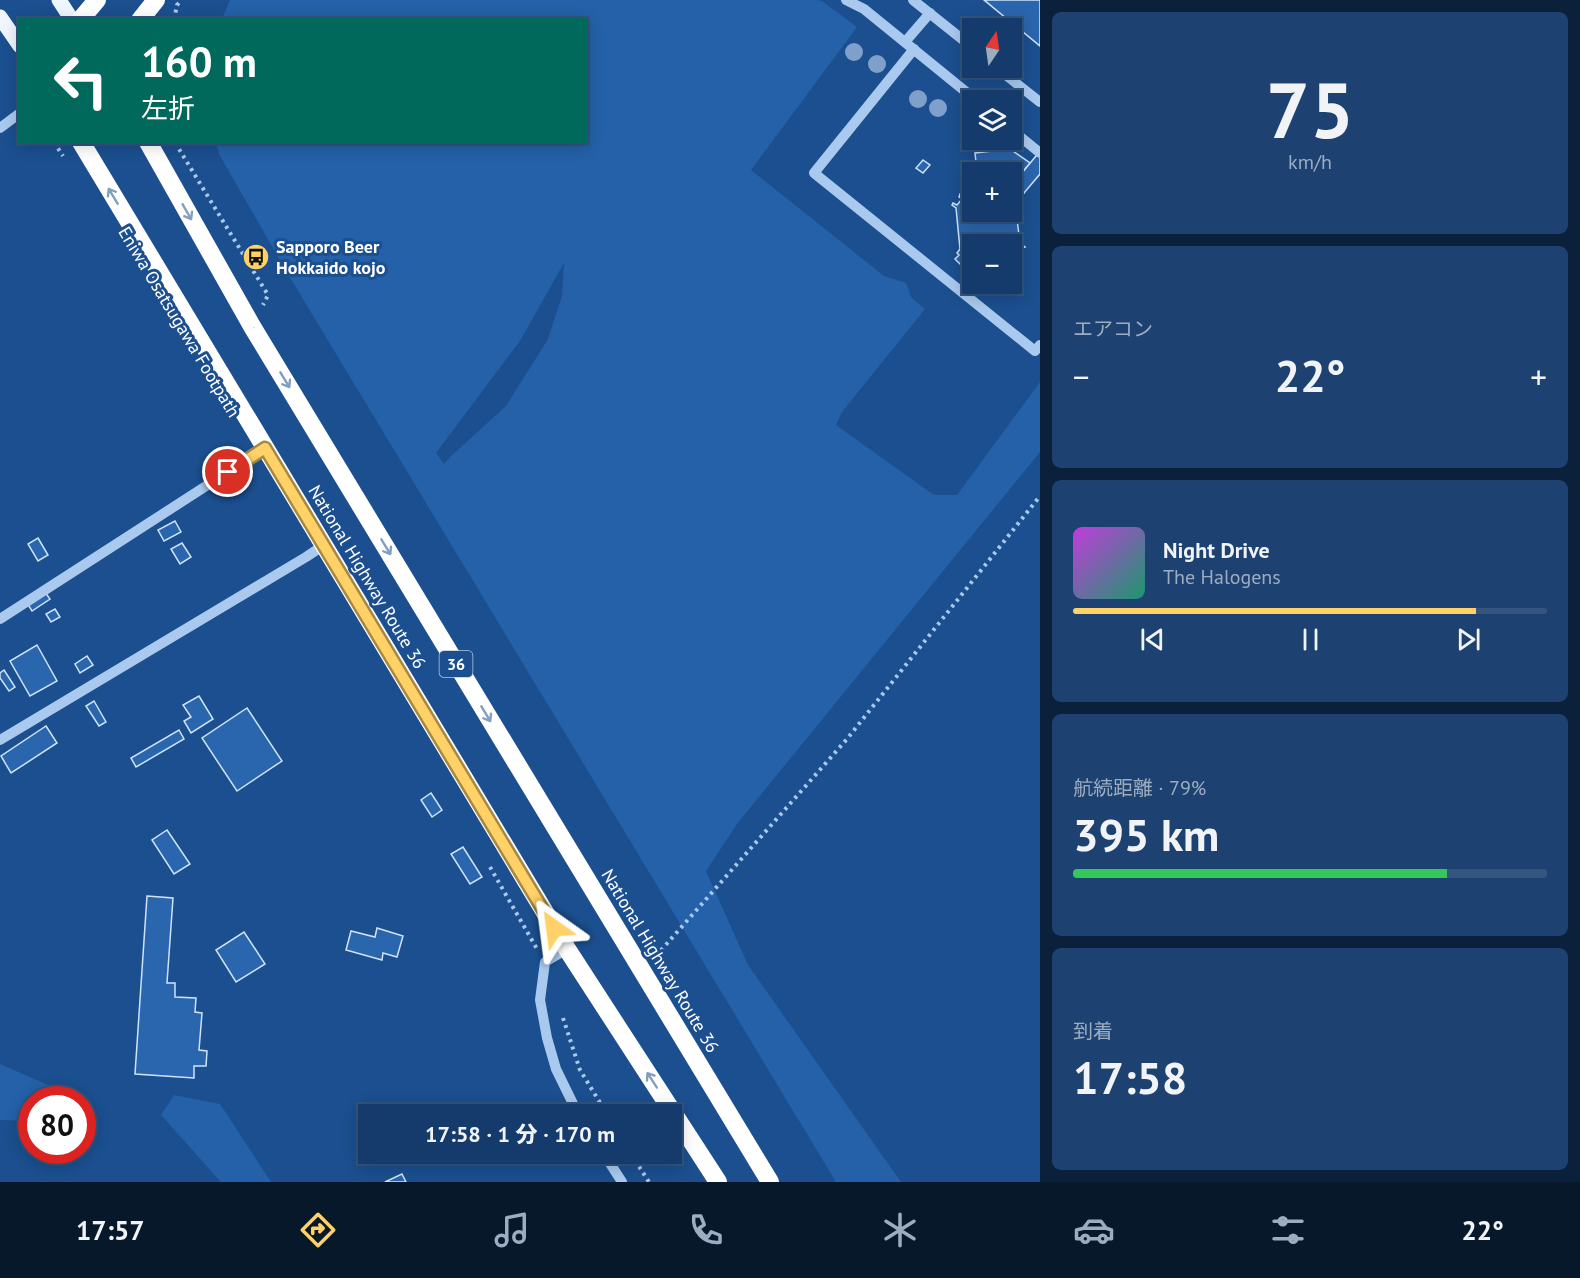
<!DOCTYPE html>
<html lang="ja">
<meta charset="utf-8">
<style>
:root{--surface:#143b6b;--page:#1d4271;--text:#f1f3f6;--muted:#9dadc1;--line:#33557e;--accent:#ffd166}
body{margin:0;font-family:"PT Sans","Noto Sans JP",sans-serif;background:var(--page);color:var(--text);height:100vh;display:flex;flex-direction:column;font-size:22px;white-space:nowrap}
*{box-sizing:border-box;margin:0}
p{font-size:20px;color:var(--muted)}
.icon{flex:none;width:33px;height:33px;fill:none;stroke:currentColor;stroke-width:2;stroke-linecap:round;stroke-linejoin:round}
.map{position:relative;flex:1;overflow:hidden}
.drawer{display:flex;flex-direction:column;gap:12px;padding:12px;background:#0b203b;width:540px}
.drawer>*{flex:none}
.top-card{position:absolute;left:18px;top:18px;width:570px;height:126px;border-radius:0px;box-shadow:0 3px 15px #0003,0 0 0 2px var(--line);background:#00695c;color:#fff;overflow:hidden}
.needle{width:39px;rotate:13deg}
.controls{position:absolute;left:962px;top:18px;display:grid;gap:12px}
.controls a{display:grid;place-items:center;width:60px;height:60px;border-radius:0px;background:var(--surface);box-shadow:0 3px 15px #0003,0 0 0 2px var(--line);font-size:30px}
.speed{position:absolute;left:18px;top:1086px;display:flex;gap:12px;font-size:30px;font-weight:700;text-align:center}
.speed>*{display:grid;place-content:center;width:78px;height:78px;border-radius:50%;background:var(--surface);box-shadow:0 3px 15px #0003,0 0 0 2px var(--line);line-height:1}
.speed .limit{border:9px solid #d22;background:#fff;color:#111}
.pin{position:absolute;display:grid;place-items:center;width:51px;height:51px;color:#fff;margin:-26px;border:3px solid #fff;border-radius:50%;box-shadow:0 2px 6px #0007}
.me{position:absolute;width:66px;margin:-33px;rotate:329deg;stroke-linejoin:round;filter:drop-shadow(0 0 4px #0008)}
.turn{display:flex;align-items:center;gap:21px;height:126px;padding:0 24px;font-size:27px}
.turn .icon{width:78px;height:78px;stroke-width:2.5}
.turn b{display:block;font-size:42px;line-height:51px}
.big{font-size:45px;font-weight:800;line-height:1.1}
.drawer .widget{flex:1;display:flex;flex-direction:column;justify-content:center;gap:9px;min-width:0;padding:0 21px;border-radius:9px;background:var(--page)}
.drawer .dial{align-items:center;gap:0}
.dial b{font-size:78px;line-height:1}
.song{display:flex;align-items:center;gap:18px}
.cover{width:72px;height:72px;border-radius:9px;background:linear-gradient(135deg,hsl(290 70% 55%),hsl(160 70% 35%))}
.played{height:6px;border-radius:3px;background:linear-gradient(90deg,var(--accent) 85%,var(--line) 85%)}
.keys{display:flex;justify-content:space-around;direction:ltr}
.heat{display:flex;justify-content:space-between;align-items:center;font-size:33px;direction:ltr}
.charge{height:9px;border-radius:4px;background:linear-gradient(90deg,#34c759 79%,var(--line) 0)}
.trip{position:absolute;left:358px;top:1104px;width:324px;height:60px;border-radius:0px;background:var(--surface);box-shadow:0 3px 15px #0003,0 0 0 2px var(--line);font-weight:800;line-height:60px;text-align:center}
.menu{display:flex;height:96px;justify-content:space-around;align-items:center;background:#08182b;color:var(--muted)}
.menu .icon{width:42px;height:42px}
.menu .active{color:var(--accent)}
.menu b{font-size:27px;color:var(--text)}
main{display:flex;flex:1;min-height:0}
.map>svg:first-child{display:block}
</style>
<main>
<div class="map">
<svg width="1040" height="1182" viewBox="0 0 1040 1182">
<rect width="100%" height="100%" fill="#1b4f8f"/>
<g fill="#2461a8" fill-rule="evenodd">
<path d="M 230,0 L 817,0 L 822,1 L 857,27 L 751,170 L 884,276 L 906,283 L 911,297 L 925,309 L 842,412 L 836,425 L 934,495 L 957,495 L 1040,382 L 1040,452 L 737,824 L 706,871 L 748,965 L 901,1182 L 836,1182 L 289,276 L 219,154 L 216,143 L 586,142 L 586,20 L 222,19 ZM 564,263 L 562,296 L 548,339 L 506,406 L 451,456 L 444,464 L 436,453 L 520,341 Z"/>
<polygon points="0,1064 80,1099 32,1100 31,1121 0,1120"/>
<polygon points="174,1095 220,1104 271,1182 221,1182 161,1115"/>
</g>
<g fill="#2a66ad" stroke="#cfe3fa" stroke-width="1.5">
<polygon points="984,0 1040,0 1040,46"/>
<polygon points="1010,149 1030,163 1013,184 1011,182 1011,172 977,172 975,153"/>
<polygon points="1040,151 1040,174 1024,193 1013,184"/>
<polygon points="923,160 930,165 923,173 916,168"/>
<polygon points="1013,184 1024,193 1019,197 1011,191"/>
<polygon points="1011,191 1019,197 1015,203 1020,243 1025,247 1022,248 1019,245 1015,252 1017,254 1015,256 1011,253 1011,244 972,244 972,257 967,261 965,260 961,265 955,259 959,255 957,253 960,249 956,208 952,205 953,203 957,205 962,199 959,197 960,194 965,197 972,196 972,212 1011,212"/>
<polygon points="175,521 181,532 164,541 158,530"/>
<polygon points="38,538 48,555 38,561 28,544"/>
<polygon points="182,543 191,557 180,564 171,549"/>
<polygon points="45,592 50,599 32,611 27,603"/>
<polygon points="55,609 60,617 51,622 46,614"/>
<polygon points="37,645 57,681 30,696 10,661"/>
<polygon points="87,656 93,665 80,673 75,664"/>
<polygon points="4,670 15,687 9,691 0,678 0,673"/>
<polygon points="199,696 213,719 191,733 184,721 191,717 183,705"/>
<polygon points="94,701 106,722 99,726 86,706"/>
<polygon points="247,708 282,761 237,791 202,738"/>
<polygon points="46,726 57,743 11,773 1,756"/>
<polygon points="179,730 184,739 136,767 131,758"/>
<polygon points="431,793 442,810 432,817 421,800"/>
<polygon points="167,830 190,864 174,874 152,840"/>
<polygon points="463,847 482,877 470,884 451,854"/>
<polygon points="147,896 173,898 167,983 175,983 175,997 196,998 195,1012 202,1013 199,1050 207,1051 206,1066 194,1066 194,1078 135,1074"/>
<polygon points="377,928 403,936 397,957 383,953 382,960 346,950 351,931 375,937"/>
<polygon points="244,932 265,964 236,982 216,950"/>
<polygon points="402,1174 406,1182 385,1182"/>
</g>
<g fill="none" stroke-linecap="round" stroke-linejoin="round">
<g stroke="#a9c9ee" stroke-width="4" stroke-dasharray="3 4.5" stroke-linecap="butt">
<polyline points="174,20 177,5 182,0"/>
<polyline points="54,142 63,156"/>
<polyline points="177,142 179,149 268,295 263,305"/>
<polyline points="490,867 537,949"/>
<polyline points="656,956 847,739 1040,496"/>
<polyline points="563,1018 580,1070 607,1114"/>
<polyline points="631,1154 649,1182"/>
</g>
<g stroke="#a9c9ee" stroke-width="10">
<polyline points="846,0 864,9 976,100"/>
<polyline points="913,0 972,47"/>
<polyline points="905,42 930,13"/>
<polyline points="914,49 814,173 1035,351 1040,345"/>
<polyline points="997,68 1040,102"/>
<polyline points="0,128 20,113"/>
<polyline points="1011,129 1040,153"/>
<polyline points="0,619 265,448"/>
<polyline points="0,740 306,557 324,545"/>
<polyline points="567,949 545,962 540,1000 547,1038 556,1069 578,1114"/>
<polyline points="604,1154 622,1182"/>
</g>
<g stroke="#f0f6ff" stroke-width="15">
<polyline points="59,0 72,20"/>
<polyline points="0,17 20,46"/>
</g>
<g stroke="#fff" stroke-width="18">
<polyline points="80,20 97,0"/>
<polyline points="140,20 156,0"/>
<polyline points="81,142 567,949 718,1182"/>
<polyline points="148,142 253,328 770,1182"/>
</g>
</g>
<g fill="#7ea0ca">
<circle cx="854" cy="52" r="9"/>
<circle cx="877" cy="64" r="9"/>
<circle cx="918" cy="99" r="9"/>
<circle cx="938" cy="108" r="9"/>
</g>
<defs><path id="oneway-shaft" d="M-6 0H5M1.5-3L5.5 0L1.5 3" fill="none" stroke-width="1.6" stroke-linecap="round" stroke-linejoin="round" transform="scale(1.5)"/></defs>
<g stroke="#829ec1">
<use href="#oneway-shaft" transform="translate(113 196) rotate(-121)"/>
<use href="#oneway-shaft" transform="translate(187 212) rotate(60)"/>
<use href="#oneway-shaft" transform="translate(285 380) rotate(59)"/>
<use href="#oneway-shaft" transform="translate(386 547) rotate(59)"/>
<use href="#oneway-shaft" transform="translate(486 714) rotate(59)"/>
<use href="#oneway-shaft" transform="translate(652 1080) rotate(-123)"/>
</g>
<g fill="none" stroke-linecap="round" stroke-linejoin="round">
<defs>
<polyline id="route" points="228,472 265,448 554,928"/>
</defs>
<use href="#route" stroke="#a68842" stroke-width="15"/>
<use href="#route" stroke="#ffd166" stroke-width="10"/>
</g>
<defs>
<symbol id="bus-disc" viewBox="-11 -11 22 22"><circle r="9.5" fill="#ffd166" stroke="#1b4f8f"/><path d="M-5-6H5V4H4V6H2V4H-2V6H-4V4H-5ZM-3.5-4V0h7V-4ZM-3.5 1.2v1.5H-2V1.2ZM2 1.2v1.5H3.5V1.2Z" fill="#111"/></symbol>
</defs>
<g fill-rule="evenodd">
<use href="#bus-disc" x="241" y="242" width="30" height="30"/>
</g>
<g text-anchor="middle" stroke-width="6" stroke-linejoin="round" paint-order="stroke">
<rect fill="#1b4f8f" stroke="#bbcadd" stroke-width="1.5" x="439.5" y="651" width="33" height="26" rx="4.5"/>
<g font-size="16" font-weight="bold" fill="#fff">
<text x="456" y="670">36</text>
</g>
<g font-size="18" font-weight="bold" fill="#fff" stroke="#1b4f8f" text-anchor="start">
<text x="276" y="253">Sapporo Beer<tspan x="276" dy="21">Hokkaido kojo</tspan></text>
</g>
<g font-size="18" fill="#fff" stroke="#1b4f8f">
<text transform="translate(179 322) rotate(59)" y="6">Eniwa Osatsugawa Footpath</text>
<text transform="translate(367 577) rotate(59)" y="6">National Highway Route 36</text>
<text transform="translate(660 961) rotate(59)" y="6">National Highway Route 36</text>
</g>
</g>
</svg>
<div class="controls">
<a><svg class="needle" viewBox="-14 -14 28 28"><path d="M0-13l5 13h-10z" fill="#e53935"/><path d="M0 13l5-13h-10z" fill="#9dadc1"/></svg></a>
<a><svg class="icon" aria-label="layers" viewBox="0 0 24 24"><path d="M12 4l9 5-9 5-9-5zM3 14l9 5 9-5"/></svg></a>
<a>+</a>
<a>−</a>
</div>
<div class="speed"><div class="limit">80</div></div>
<div class="pin" style="left:228px;top:472px;background:#d93025"><svg class="icon" aria-label="arrive" viewBox="0 0 24 24"><path d="M6 21V4h12l-3 4 3 4H6"/></svg></div>
<svg class="me" style="left:554px;top:928px" viewBox="-20 -20 40 40"><path d="M0-17L14 15 0 8-14 15z" fill="#ffd166" stroke="#fff" stroke-width="4"/></svg>
<div class="trip">17:58 · 1 分 · 170 m</div>
<div class="top-card">
<div class="turn"><svg class="icon" aria-label="left" viewBox="0 0 24 24"><path d="M17 20v-9H6M10 6l-5 5 5 5"/></svg><div><b>160 m</b>左折</div></div>
</div>
</div>
<section class="drawer">
<div class="widget dial"><b>75</b><p>km/h</p></div>
<div class="widget"><p>エアコン</p>
<div class="heat"><a>−</a><b class="big">22°</b><a>+</a></div>
</div>
<div class="widget">
<div class="song"><i class="cover"></i><div><b>Night Drive</b><p>The Halogens</p></div></div>
<div class="played"></div>
<div class="keys"><svg class="icon" aria-label="previous" viewBox="0 0 24 24"><path d="M18 5L8 12l10 7zM5 5v14"/></svg><svg class="icon" aria-label="pause" viewBox="0 0 24 24"><path d="M8 5v14M16 5v14"/></svg><svg class="icon" aria-label="next" viewBox="0 0 24 24"><path d="M6 5l10 7-10 7zM19 5v14"/></svg></div>
</div>
<div class="widget"><p>航続距離 · 79%</p><b class="big">395 km</b><div class="charge"></div></div>
<div class="widget"><p>到着</p><b class="big">17:58</b></div>
</section>
</main>
<nav class="menu">
<b>17:57</b>
<svg class="icon active" aria-label="directions" viewBox="0 0 24 24"><path d="M12 3l9 9-9 9-9-9zM9 14v-3h6M13 9l2 2-2 2"/></svg>
<svg class="icon" aria-label="music" viewBox="0 0 24 24"><path d="M9 18V5l10-2v13"/><circle cx="6" cy="18" r="3"/><circle cx="16" cy="16" r="3"/></svg>
<svg class="icon" aria-label="phone" viewBox="0 0 24 24"><path d="M5 4h4l2 5-3 2q2 4 5 5l2-3 5 2v4C11 20 4 13 5 4z"/></svg>
<svg class="icon" aria-label="climate" viewBox="0 0 24 24"><path d="M12 3v18M4 7l16 10M4 17L20 7"/></svg>
<svg class="icon" aria-label="car" viewBox="0 0 24 24"><path d="M5 17H2v-5l4-1 3-4h7l3 4 3 1v5h-3M9 17h6M6 11h13"/><circle cx="7" cy="17" r="2"/><circle cx="17" cy="17" r="2"/></svg>
<svg class="icon" aria-label="filters" viewBox="0 0 24 24"><path d="M4 7h16M4 17h16"/><circle cx="9" cy="7" r="2"/><circle cx="15" cy="17" r="2"/></svg>
<b>22°</b>
</nav>
